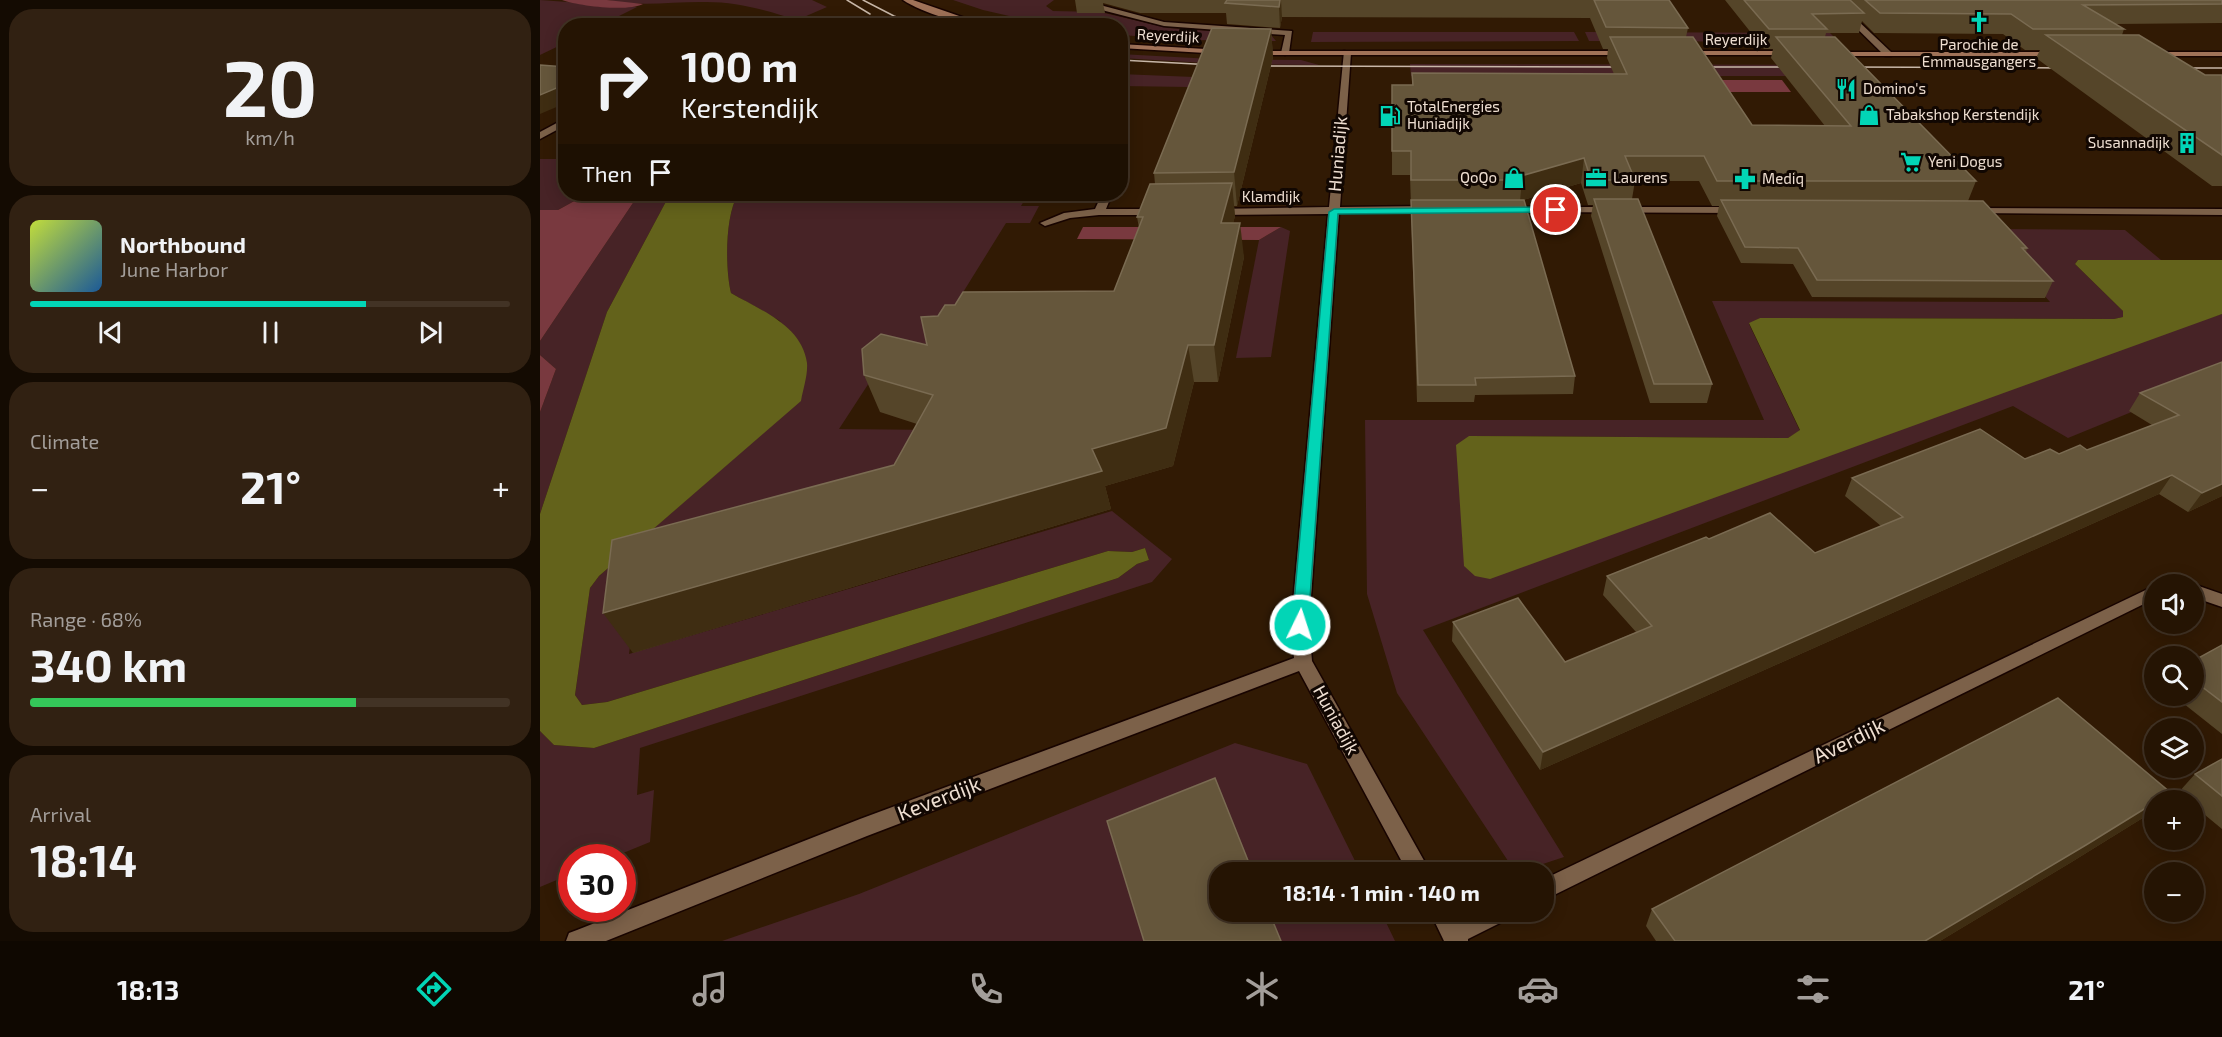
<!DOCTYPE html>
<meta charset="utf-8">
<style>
:root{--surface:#251403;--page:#312112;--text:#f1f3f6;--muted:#a39e9a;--line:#423325;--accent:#02d5b6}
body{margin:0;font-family:"Exo 2",sans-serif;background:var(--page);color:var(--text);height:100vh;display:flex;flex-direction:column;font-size:22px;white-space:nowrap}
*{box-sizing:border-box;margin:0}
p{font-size:20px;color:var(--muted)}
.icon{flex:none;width:33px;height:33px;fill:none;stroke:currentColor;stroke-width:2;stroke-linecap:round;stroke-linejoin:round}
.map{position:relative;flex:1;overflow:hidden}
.side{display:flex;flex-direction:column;gap:9px;padding:9px;background:#140b02;width:540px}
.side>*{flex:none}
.top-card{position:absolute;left:18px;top:18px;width:570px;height:183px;border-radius:24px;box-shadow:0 3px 15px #0003,0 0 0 2px var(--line);background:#251403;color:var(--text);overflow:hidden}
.controls{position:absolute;left:1604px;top:574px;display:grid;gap:12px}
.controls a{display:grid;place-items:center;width:60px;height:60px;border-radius:50%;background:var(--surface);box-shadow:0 3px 15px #0003,0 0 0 2px var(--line);font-size:30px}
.speed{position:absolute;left:18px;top:844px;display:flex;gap:12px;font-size:30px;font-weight:700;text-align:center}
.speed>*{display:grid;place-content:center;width:78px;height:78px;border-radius:50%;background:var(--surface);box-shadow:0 3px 15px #0003,0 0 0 2px var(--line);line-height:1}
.speed .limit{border:9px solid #d22;background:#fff;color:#111}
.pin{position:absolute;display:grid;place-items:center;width:51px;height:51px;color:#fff;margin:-26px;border:3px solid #fff;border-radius:50%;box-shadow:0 2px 6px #0007}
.me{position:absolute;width:66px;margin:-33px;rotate:4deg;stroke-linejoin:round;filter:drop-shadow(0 0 4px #0008)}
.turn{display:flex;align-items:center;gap:21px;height:126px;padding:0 24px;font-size:27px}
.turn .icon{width:78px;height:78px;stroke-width:2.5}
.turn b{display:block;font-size:42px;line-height:51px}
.then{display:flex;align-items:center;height:57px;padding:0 24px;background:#0003;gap:12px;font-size:22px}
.big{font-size:45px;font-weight:700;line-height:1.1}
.side .widget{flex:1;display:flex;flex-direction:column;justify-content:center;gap:9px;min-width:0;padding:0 21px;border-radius:24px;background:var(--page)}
.side .dial{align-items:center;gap:0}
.dial b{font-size:78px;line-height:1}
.song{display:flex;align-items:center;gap:18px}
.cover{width:72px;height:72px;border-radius:9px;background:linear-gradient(135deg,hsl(70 70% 55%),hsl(210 70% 35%))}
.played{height:6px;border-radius:3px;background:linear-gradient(90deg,var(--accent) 70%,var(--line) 70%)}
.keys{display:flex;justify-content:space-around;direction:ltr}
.heat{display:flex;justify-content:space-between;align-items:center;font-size:33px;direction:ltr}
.charge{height:9px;border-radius:4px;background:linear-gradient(90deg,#34c759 68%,var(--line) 0)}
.trip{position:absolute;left:669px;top:862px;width:345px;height:60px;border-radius:24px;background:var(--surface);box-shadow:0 3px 15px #0003,0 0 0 2px var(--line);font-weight:700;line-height:60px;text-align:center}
.menu{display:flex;height:96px;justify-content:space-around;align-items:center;background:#0f0801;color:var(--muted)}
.menu .icon{width:42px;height:42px}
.menu .current{color:var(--accent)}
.menu b{font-size:27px;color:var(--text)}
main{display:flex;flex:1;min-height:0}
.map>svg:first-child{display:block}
</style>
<main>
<section class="side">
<div class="widget dial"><b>20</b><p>km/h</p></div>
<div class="widget">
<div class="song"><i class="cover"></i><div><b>Northbound</b><p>June Harbor</p></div></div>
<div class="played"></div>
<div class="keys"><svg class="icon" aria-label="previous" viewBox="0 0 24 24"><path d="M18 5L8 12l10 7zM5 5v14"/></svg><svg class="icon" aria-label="pause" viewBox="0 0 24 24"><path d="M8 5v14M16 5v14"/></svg><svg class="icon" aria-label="next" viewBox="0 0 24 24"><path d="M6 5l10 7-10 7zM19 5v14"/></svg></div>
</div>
<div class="widget"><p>Climate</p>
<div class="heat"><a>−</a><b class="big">21°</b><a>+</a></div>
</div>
<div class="widget"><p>Range · 68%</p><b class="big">340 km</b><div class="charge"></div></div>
<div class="widget"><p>Arrival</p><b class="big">18:14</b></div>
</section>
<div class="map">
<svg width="1682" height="941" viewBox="0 0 1682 941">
<rect width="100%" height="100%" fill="#311a04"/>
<g fill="#472326">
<polygon points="0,0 97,7 61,25 26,26 25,43 0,55"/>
<path d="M 67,0 L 272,0 L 287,7 L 257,20 C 226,10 195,1 161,2 C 129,2 98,7 67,0 Z"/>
<polygon points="413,0 514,0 506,6 513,11 560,12 628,28 731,35 736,41 650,40 581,35 580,26 509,25 443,10"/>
<polygon points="773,32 1034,32 1039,41 771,42"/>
<polygon points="1045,32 1290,33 1294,37 1287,42 1049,41"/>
<polygon points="580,54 672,59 761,60 779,65 682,64 581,58"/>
<polygon points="870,64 1296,65 1307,76 871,76"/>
<polygon points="580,74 654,77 649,87 581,86"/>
<polygon points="0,159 25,159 26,194 47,194 18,210 0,210"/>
<polygon points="99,194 130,194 67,312 0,514 0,412 16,369 0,355 0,341"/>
<path d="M 198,194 L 488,194 L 481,206 L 499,206 L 490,223 L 466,223 L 391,344 L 355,343 L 299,429 L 399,430 L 521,414 L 99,577 L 89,654 L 572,511 L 632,559 L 612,582 L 100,748 L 97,795 L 114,790 L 110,842 L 71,858 L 32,858 L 31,874 L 0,887 L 0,731 L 14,745 L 54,748 L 578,578 L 597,564 L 609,560 L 605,548 L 592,552 L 568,551 L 67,702 L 42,705 L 35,695 L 50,588 L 59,576 L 261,400 L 240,321 L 191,293 C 185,268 185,216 198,194 Z"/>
<polygon points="741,227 750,231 731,357 696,358 719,240"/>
<polygon points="1447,229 1585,230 1621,260 1538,260 1535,264 1583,311 1584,317 1574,319 1220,318 1209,324 1260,431 1248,438 929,436 922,539 1682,314 1682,375 1528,438 1473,406 883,630 1024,857 976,873 857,693 827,594 825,420 1224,420 1172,301 1510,302"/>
<polygon points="695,743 767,764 821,873 680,873 680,912 841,912 855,941 182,941 319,894"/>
</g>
<g fill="#79393f">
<path d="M 22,0 L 67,0 L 103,4 C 87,12 39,6 22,0 Z"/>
<polygon points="1173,80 1242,80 1251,92 1181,92"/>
<polygon points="47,194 99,194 0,341 0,210 18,210"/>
<polygon points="543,227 741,227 719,240 537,239"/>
<polygon points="0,355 16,369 0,412"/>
</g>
<g fill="#63621b">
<path d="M 130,194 L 198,194 C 185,216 185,268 191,293 C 220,310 262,325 267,363 C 268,375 263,389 261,401 L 59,576 L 50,588 L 35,695 L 42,705 L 67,702 L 568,551 L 592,552 L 605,548 L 609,560 L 597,564 L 578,578 L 54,748 L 14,745 L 0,731 L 0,514 L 67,312 Z"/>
<polygon points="1538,260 1682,260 1682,314 950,579 935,576 924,566 916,445 929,436 1248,438 1260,430 1209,323 1220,318 1574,319 1583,317 1583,311 1535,264"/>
</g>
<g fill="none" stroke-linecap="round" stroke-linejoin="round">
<defs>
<g id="street">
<polygon points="1288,0 1296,0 1351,52 1351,56 1345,56"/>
<polygon points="545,1 624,22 752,31 749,53 745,55 741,53 745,35 624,26 542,5"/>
<polygon points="804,51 811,53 800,207 890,206 895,209 890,212 799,213 769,625 772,661 891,873 868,873 759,671 327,836 66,941 26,941 29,933 37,930 320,819 754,658 751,625 788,214 674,215 669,212 674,209 789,207"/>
<polygon points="26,118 26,125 0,139 0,132"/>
<polygon points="562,194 572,194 566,209 617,209 622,212 617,215 559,215 530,218 505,226 500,223 524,213 555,209"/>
<polygon points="968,207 1199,207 1204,210 1199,213 964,212 963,210"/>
<polygon points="1433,208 1682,209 1682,215 1429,213 1429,209"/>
<polygon points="1628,579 1643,581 1645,585 1620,585 1622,581"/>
<polygon points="1653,584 1682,594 1682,607 1653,597 1653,585 1649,585"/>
<polygon points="1614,586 1614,599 1004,900 1004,879"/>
<polygon points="890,912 913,912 918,920 934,912 969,912 966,920 928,939 928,941 904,941"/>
</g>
<g id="secondary">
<path d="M 363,0 L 373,0 L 448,26 C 426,26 382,13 363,0 Z"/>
<polygon points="580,44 683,50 687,52 683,54 580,48"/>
<polygon points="710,51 1088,51 1092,53 1088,55 710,55"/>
<polygon points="1142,51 1250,51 1254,53 1250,55 1142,55"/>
<polygon points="1289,52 1517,52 1521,54 1517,56 1289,56"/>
<rect x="1607" y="52" width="75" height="4"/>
</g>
</defs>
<use href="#street" stroke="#180400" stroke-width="3"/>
<use href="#secondary" stroke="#180400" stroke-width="3"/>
<use href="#street" fill="#7c6149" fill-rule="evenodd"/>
<use href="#secondary" fill="#a07258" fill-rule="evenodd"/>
<g stroke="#c8b7a8" stroke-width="1.5">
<polyline points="307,0 330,14"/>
<polyline points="323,0 354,16 381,26"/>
<polyline points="580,60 674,65"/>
<polyline points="713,66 1088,67"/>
<polyline points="1157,67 1256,67"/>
<polyline points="1307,67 1526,68"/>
<polyline points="1637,68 1682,68"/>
</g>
</g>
<g fill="#554529">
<polygon points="535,0 1129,0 1148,28 1146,37 1212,125 1285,126 1231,58 1233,49 1224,49 1185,0 1682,0 1682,23 1575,24 1584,29 1582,35 1665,75 1682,75 1682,186 1672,186 1496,58 1500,50 1485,50 1463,34 1334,33 1322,21 1319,33 1286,33 1285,37 1436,181 1428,201 1487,248 1486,252 1513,281 1505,298 1272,297 1253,264 1201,263 1177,216 1179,206 1172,206 1159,181 1095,181 1092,199 1172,384 1167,403 1110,403 1051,216 1053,205 1048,205 1041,183 983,200 1035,376 1033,394 935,395 934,402 877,402 870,175 852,175 852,85 872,85 872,73 1074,74 1067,58 1068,49 1063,49 1050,18 742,17 740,28 687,24 686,13 600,13 563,3 565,13 537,13"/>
<polygon points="731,29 733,57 697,206 694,206 695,216 693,223 704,257 678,382 654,382 633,466 565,486 571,509 93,653 354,465 377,424 340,412 324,375 387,345 398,316 415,305 574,291 599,228 597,217 615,184 614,173"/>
<polygon points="1682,362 1682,496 1648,512 1619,494 1000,770 912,641 913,622 1025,662 1096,632 1063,595 1067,576 1169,539 1275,553 1341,526 1305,496 1312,478 1485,459 1547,450 1612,425 1589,411 1600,393"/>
<polygon points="1682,645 1682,734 1634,696 1653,696 1653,661"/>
<polygon points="1682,759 1682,829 1653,805 1653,801 1648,801 1638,793 1655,774"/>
<polygon points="1614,801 1614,811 1530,863 1400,941 1116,941 1106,926 1112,909"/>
</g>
<g fill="#3f2d12">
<polygon points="740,0 741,0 742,17 740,28 739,7"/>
<polygon points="731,29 733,57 697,206 694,172"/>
<polygon points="26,84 26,103 0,114 0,95"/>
<polygon points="1044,158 1041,183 980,201 982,180 981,176"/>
<polygon points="692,183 695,216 685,257 681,223"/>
<polygon points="700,223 704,257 678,382 674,345"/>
<polygon points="648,345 654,382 633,466 565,486 571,509 93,653 63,613 552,449"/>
<polygon points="1632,475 1619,494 1000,770 1003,752"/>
<polygon points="1682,484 1682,496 1648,512 1662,493"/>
<polygon points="1631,793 1623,801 1617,801"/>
<polygon points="1614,803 1614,811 1530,863 1400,941 1385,941"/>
</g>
<g fill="#65563b" stroke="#7a6b52" stroke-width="1.5">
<polygon points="687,0 740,0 739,7 685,3"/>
<polygon points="1054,0 1129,0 1148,28 1066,27"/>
<polygon points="1204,0 1310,0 1324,13 1272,14 1287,29 1229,29"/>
<polygon points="1325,0 1682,0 1682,4 1543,5 1584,29 1493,29 1471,14 1340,13"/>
<polygon points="672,28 731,29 694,172 614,173"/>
<polygon points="1506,35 1599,35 1665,75 1682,75 1682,155"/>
<polygon points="1070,37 1153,37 1212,125 1311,126 1236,37 1295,37 1436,181 1177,181 1164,156 1085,156 1095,180 1051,180 1044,158 981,176 982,180 871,180 871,151 852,151 852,85 873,85 872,73 1087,74"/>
<polygon points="0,65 26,67 26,84 0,95"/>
<polygon points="692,183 681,223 700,223 674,345 648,345 626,428 552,449 562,471 63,613 72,540 354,465 393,395 324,375 322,349 341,334 387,345 381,317 398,316 405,305 415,305 423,292 574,291 603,217 597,217 610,184"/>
<polygon points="1054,199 1098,199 1172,384 1114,384"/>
<polygon points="871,200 984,200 1035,376 935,378 936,385 878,385"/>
<polygon points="1181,200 1443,201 1487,248 1482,248 1513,281 1277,280 1258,248 1205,247"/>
<polygon points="1682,362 1682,484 1662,493 1632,475 1003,752 913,622 978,598 1025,662 1112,626 1067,576 1166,537 1169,539 1230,513 1275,553 1363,517 1312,478 1440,429 1485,459 1510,449 1519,454 1540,445 1547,450 1639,415 1600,393"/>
<polygon points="1682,645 1682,702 1653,680 1653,661"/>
<polygon points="1518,698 1631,793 1617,801 1614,801 1614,803 1546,845 1385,941 1135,941 1112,909"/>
<polygon points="1682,759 1682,796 1655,774"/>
<polygon points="675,778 713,873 680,873 680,912 729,912 741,941 604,941 567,821"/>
</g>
<polygon fill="#02d5b6" stroke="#018a76" stroke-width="1.5" points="1016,207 1021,210 1019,212 798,214 768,625 766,630 760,632 755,630 752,625 789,212 794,209"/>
<defs>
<symbol id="church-bare" viewBox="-9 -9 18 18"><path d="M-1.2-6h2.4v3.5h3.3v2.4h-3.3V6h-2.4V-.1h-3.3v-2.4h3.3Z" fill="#02d5b6" stroke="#110702" stroke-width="2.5" paint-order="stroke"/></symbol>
<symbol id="restaurant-bare" viewBox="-9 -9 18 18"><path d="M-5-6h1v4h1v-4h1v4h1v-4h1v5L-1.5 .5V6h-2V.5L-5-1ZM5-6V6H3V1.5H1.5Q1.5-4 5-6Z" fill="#02d5b6" stroke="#110702" stroke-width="2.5" paint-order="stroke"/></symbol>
<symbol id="shop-bare" viewBox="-9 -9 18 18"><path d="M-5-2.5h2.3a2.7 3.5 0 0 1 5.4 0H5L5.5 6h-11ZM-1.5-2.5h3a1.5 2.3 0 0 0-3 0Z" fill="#02d5b6" stroke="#110702" stroke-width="2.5" paint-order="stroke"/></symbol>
<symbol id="fuel-bare" viewBox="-9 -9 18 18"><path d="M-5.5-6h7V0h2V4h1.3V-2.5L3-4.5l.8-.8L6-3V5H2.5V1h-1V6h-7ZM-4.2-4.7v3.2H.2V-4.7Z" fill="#02d5b6" stroke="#110702" stroke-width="2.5" paint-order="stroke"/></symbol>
<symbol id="building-bare" viewBox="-9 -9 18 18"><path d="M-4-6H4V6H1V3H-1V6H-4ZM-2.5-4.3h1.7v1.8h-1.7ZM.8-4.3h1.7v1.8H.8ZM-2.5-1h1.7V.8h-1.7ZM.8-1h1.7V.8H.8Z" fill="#02d5b6" stroke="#110702" stroke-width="2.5" paint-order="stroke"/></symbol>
<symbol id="supermarket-bare" viewBox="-9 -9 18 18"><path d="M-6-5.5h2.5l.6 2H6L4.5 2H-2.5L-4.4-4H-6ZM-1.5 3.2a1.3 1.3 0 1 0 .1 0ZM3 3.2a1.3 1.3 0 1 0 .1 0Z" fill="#02d5b6" stroke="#110702" stroke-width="2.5" paint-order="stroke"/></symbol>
<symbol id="office-bare" viewBox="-9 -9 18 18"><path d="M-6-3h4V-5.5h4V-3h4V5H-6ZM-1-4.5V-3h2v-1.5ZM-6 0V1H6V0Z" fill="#02d5b6" stroke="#110702" stroke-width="2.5" paint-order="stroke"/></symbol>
<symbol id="pharmacy-bare" viewBox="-9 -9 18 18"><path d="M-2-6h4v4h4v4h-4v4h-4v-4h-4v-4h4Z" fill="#02d5b6" stroke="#110702" stroke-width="2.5" paint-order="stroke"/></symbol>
</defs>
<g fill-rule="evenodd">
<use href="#church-bare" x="1424" y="7" width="30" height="30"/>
<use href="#restaurant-bare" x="1291" y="74" width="30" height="30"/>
<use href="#shop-bare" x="1314" y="100" width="30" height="30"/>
<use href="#fuel-bare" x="835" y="101" width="30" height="30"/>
<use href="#building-bare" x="1632" y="128" width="30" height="30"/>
<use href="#supermarket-bare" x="1356" y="147" width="30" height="30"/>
<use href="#shop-bare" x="959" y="163" width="30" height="30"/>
<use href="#office-bare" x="1041" y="163" width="30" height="30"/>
<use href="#pharmacy-bare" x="1190" y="164" width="30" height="30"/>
</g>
<g text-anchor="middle" stroke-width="6" stroke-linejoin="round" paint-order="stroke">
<g font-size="15" fill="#eeded1" stroke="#110702">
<text transform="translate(628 36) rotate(3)" y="5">Reyerdijk</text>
<text x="1196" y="45">Reyerdijk</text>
<text x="731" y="202">Klamdijk</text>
</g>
<g font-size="15" fill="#eeded1" stroke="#110702" text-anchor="start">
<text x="1439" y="50" text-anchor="middle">Parochie de<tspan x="1439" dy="17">Emmausgangers</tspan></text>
<text x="1323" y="94">Domino's</text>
<text x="867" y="112">TotalEnergies<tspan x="867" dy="17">Huniadijk</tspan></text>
<text x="1346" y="120">Tabakshop Kerstendijk</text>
<text x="1630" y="148" text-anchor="end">Susannadijk</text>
<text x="1388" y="167">Yeni Dogus</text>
<text x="957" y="183" text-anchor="end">QoQo</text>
<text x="1073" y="183">Laurens</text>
<text x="1222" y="184">Mediq</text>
</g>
<g font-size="18" fill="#eeded1" stroke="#110702">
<text transform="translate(798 154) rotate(-85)" y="6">Huniadijk</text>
<text transform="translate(796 720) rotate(61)" y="6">Huniadijk</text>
</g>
<g font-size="21" fill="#eeded1" stroke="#110702">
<text transform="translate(1309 741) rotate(-26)" y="7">Averdijk</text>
<text transform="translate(399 799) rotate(-21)" y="7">Keverdijk</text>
</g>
</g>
</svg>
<div class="controls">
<a><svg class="icon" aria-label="sound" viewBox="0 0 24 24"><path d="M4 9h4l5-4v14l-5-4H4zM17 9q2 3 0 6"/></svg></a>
<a><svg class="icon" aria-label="search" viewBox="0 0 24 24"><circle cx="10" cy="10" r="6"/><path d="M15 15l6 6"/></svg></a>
<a><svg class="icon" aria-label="layers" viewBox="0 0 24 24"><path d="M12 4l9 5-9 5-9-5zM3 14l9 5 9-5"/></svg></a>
<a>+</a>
<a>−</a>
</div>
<div class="speed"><div class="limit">30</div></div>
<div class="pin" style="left:1016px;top:210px;background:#d93025"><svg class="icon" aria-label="arrive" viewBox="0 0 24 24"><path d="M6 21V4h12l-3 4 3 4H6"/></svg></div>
<svg class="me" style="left:760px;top:625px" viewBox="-20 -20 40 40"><circle r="17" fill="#02d5b6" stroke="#fff" stroke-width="3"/><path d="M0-11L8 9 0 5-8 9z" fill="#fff"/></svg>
<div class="trip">18:14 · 1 min · 140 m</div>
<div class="top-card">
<div class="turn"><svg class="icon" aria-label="right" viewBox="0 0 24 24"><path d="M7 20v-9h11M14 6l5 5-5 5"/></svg><div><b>100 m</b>Kerstendijk</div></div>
<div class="then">Then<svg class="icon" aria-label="arrive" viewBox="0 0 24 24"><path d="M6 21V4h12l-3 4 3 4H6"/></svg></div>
</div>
</div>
</main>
<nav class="menu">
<b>18:13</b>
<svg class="icon current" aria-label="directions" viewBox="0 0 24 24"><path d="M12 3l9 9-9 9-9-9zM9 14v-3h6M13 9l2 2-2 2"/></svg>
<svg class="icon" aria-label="music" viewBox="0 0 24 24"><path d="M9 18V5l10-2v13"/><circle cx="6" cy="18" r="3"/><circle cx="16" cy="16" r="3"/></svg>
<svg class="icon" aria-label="phone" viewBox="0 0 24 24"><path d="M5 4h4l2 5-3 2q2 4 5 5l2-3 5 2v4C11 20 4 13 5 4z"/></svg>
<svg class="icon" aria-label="climate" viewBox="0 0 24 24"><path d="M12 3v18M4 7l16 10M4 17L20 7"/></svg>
<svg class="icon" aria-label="car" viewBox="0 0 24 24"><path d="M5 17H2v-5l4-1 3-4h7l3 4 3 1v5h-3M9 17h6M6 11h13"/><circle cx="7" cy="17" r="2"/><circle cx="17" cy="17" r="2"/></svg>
<svg class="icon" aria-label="filters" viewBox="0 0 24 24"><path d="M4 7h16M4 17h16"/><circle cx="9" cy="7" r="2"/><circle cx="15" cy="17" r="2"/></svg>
<b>21°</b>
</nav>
